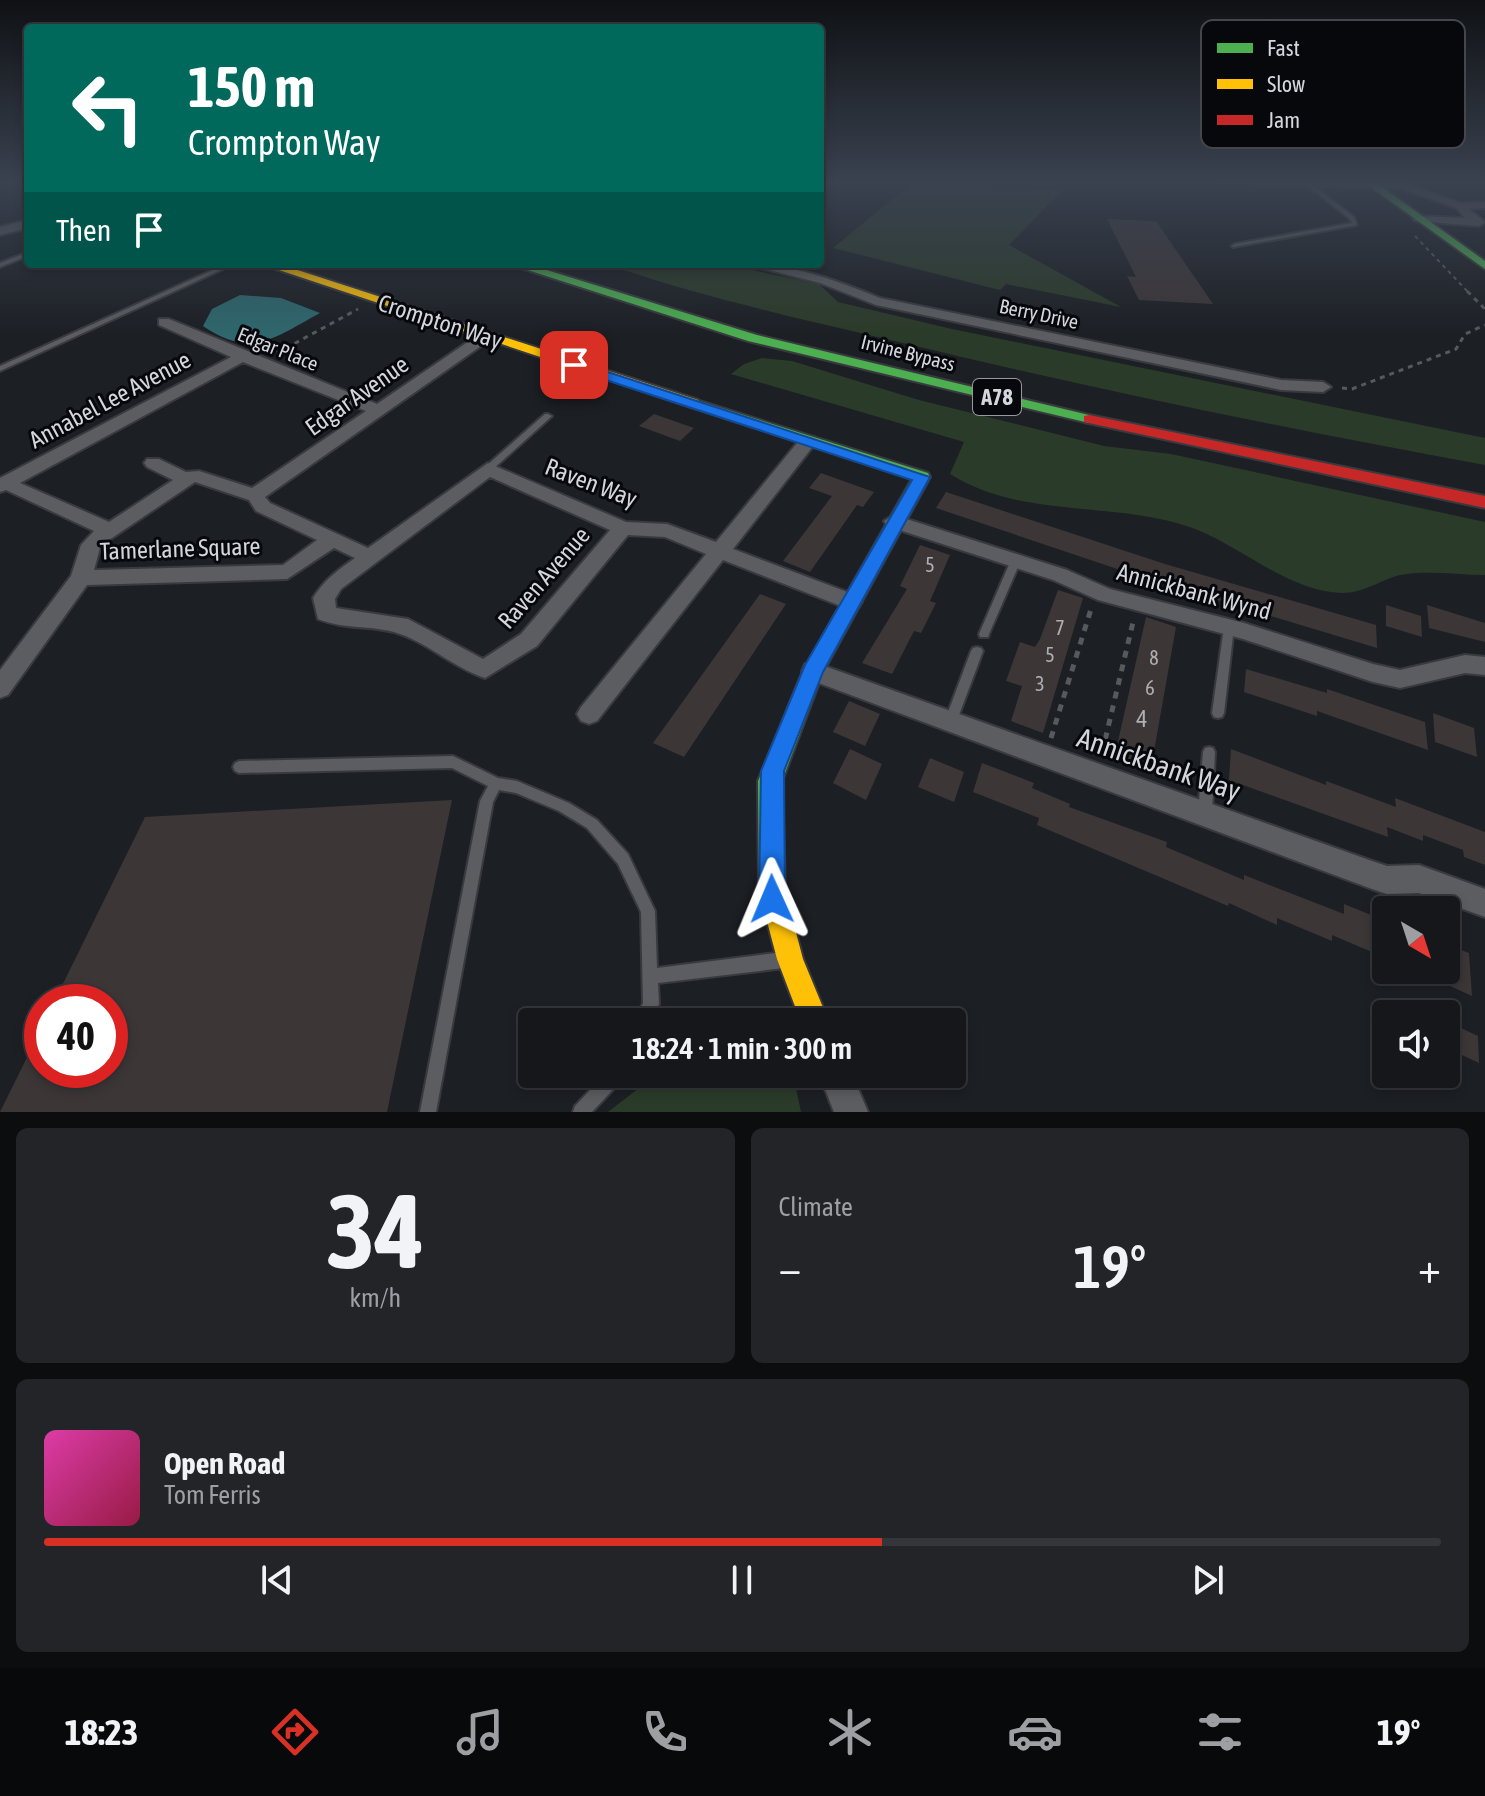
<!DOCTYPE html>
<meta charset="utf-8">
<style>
:root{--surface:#15171b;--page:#222428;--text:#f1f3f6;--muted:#9d9fa3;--line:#34363a;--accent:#d93025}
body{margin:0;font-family:"Asap Condensed",sans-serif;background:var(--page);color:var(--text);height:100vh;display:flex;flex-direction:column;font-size:30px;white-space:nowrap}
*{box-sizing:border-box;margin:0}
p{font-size:26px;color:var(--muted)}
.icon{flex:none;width:44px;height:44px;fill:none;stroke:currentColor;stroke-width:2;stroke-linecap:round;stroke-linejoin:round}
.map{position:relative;height:1112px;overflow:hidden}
.details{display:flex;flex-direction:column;gap:16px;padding:16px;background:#0c0d0f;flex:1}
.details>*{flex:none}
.top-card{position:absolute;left:24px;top:24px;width:800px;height:244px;border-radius:8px;box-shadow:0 4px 12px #0003,0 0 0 2px var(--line);background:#00695c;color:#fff;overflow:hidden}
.needle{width:52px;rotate:141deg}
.buttons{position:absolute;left:1372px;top:896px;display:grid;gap:16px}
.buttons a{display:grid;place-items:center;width:88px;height:88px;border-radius:8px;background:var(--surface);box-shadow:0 4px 12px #0003,0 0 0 2px var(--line);font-size:40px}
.speed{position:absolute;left:24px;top:984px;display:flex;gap:16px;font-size:40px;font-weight:700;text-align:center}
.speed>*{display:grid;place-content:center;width:104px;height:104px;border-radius:50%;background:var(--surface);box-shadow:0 4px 12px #0003,0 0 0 2px var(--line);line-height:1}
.speed .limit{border:12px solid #d22;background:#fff;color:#111}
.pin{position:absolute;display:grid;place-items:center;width:68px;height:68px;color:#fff;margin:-34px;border-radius:16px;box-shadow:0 4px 12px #0006}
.me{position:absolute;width:88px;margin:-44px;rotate:359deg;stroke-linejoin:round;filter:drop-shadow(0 0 6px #0008)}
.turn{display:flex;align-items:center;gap:28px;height:168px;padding:0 32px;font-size:36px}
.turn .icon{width:104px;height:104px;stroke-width:2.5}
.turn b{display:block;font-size:56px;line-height:68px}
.then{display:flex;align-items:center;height:76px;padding:0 32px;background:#0003;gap:16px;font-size:30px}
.big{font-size:60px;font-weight:600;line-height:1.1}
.details .widget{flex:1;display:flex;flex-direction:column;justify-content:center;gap:12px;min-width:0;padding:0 28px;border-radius:12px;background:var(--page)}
.details .dial{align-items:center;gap:0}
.dial b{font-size:104px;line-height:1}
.song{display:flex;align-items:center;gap:24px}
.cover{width:96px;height:96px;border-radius:12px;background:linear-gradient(135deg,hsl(320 70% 55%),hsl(340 70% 35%))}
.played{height:8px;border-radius:4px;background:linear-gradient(90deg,var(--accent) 60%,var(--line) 60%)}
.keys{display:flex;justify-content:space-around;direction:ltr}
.heat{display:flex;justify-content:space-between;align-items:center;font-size:44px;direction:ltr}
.details .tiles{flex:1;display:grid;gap:16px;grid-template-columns:1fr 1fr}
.widget:last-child{grid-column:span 2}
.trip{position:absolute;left:518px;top:1008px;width:448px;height:80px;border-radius:8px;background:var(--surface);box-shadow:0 4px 12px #0003,0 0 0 2px var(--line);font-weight:600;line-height:80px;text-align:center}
.tab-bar{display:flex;height:128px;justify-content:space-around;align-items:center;background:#08090b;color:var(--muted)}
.tab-bar .icon{width:56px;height:56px}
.tab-bar .on{color:var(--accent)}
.tab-bar b{font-size:36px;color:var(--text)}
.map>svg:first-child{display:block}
</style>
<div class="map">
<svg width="1485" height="1112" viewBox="0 0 1485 1112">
<rect width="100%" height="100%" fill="#1c1f24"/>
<g fill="#2b3b29">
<polygon points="916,180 1062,191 1009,245 1121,307 1006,284 1000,290 833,248"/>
<path d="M 606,264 L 723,264 L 819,284 L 838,302 L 952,329 L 1485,438 L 1485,465 C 1288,429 1093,389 899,342 C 801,319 701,297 606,264 Z"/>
<path d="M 762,358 L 792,361 L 919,400 L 1104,446 L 1171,454 L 1485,522 L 1485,575 C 1458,575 1426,570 1400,575 C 1380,580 1364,593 1342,593 C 1283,591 1235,539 1180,524 C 1105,502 1018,517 950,474 L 964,442 L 731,374 L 744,364 Z"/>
<polygon points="657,1074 793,1074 801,1112 608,1112"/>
</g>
<path fill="#2e676d" d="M 240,295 L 281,298 L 320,313 C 274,338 251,359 203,326 L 212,309 Z"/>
<g fill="#3c3637">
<polygon points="1107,219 1156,221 1213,304 1139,300 1127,276 1136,277"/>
<polygon points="654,414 694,428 680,441 639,426"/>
<polygon points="821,473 874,492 863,507 857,505 810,572 783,561 832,496 809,488"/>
<polygon points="946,492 1165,564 1376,625 1377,648 1144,578 936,508"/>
<polygon points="920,545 950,555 930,601 936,603 921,633 914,631 892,674 862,663 907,589 900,586"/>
<polygon points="1058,590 1083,598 1043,733 1011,721 1022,686 1006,681 1020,642 1035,647 1040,639"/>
<polygon points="760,594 786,604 684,757 653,743"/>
<polygon points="1386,605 1421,616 1422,637 1386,626"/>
<polygon points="1427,605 1485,623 1485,642 1429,628"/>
<polygon points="1146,617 1176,627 1150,774 1114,759"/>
<polygon points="1246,669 1327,693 1327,689 1425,722 1428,750 1317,711 1317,716 1244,692"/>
<polygon points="849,701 880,714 865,746 833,732"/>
<polygon points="1433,713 1474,728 1477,757 1435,742"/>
<polygon points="850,749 882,764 866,800 833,783"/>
<polygon points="1231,749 1326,785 1326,781 1396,807 1395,798 1485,832 1485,865 1464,857 1463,850 1423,835 1423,841 1387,827 1388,837 1229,780"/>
<polygon points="930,758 964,772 954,802 918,787"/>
<polygon points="982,763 1034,783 1032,788 1070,804 1069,807 1167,842 1166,847 1244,880 1244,875 1344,914 1344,904 1386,921 1386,958 1332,935 1332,941 1277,918 1277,925 1229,903 1228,906 1037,825 1039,818 973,792"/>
<polygon points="452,800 387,1112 0,1112 42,1027 42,1070 110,1070 110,1002 54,1002 145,817"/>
<polygon points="1446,944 1469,953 1472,996 1415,970 1446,970"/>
<polygon points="1450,1023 1478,1036 1479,1063 1451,1050"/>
</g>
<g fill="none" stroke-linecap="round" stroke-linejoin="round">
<defs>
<g id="lane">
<polygon points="1310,183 1354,217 1357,225 1233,247 1232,246 1235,244 1352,223 1350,219 1308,186 1308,184"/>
<polygon points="28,252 28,256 0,267 0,263"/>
<polygon points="226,264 234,264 0,371 0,366"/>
<polygon points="545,414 548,414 552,416 491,471 485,471 484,469 485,467"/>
<polygon points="1016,556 1021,560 989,634 988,637 980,637 979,634 1011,560"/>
<polygon points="1229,623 1233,624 1234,627 1224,713 1222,717 1218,718 1214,717 1212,713 1224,627 1225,624"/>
<polygon points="977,647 981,648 983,651 956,723 954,727 950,728 946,727 944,723 971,651 973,648"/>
<polygon points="1209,747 1213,748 1215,752 1212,813 1210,817 1205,819 1200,817 1198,813 1203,752 1205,748"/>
<polygon points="453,756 498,778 517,781 569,803 597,820 628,854 655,911 657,968 784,952 789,955 792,960 789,965 784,968 658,983 659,1004 650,1022 634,1022 643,1003 641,912 618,864 587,828 559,811 516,793 499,790 493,802 436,1112 420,1112 480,801 488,786 452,768 239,773 235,771 233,767 235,763 239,761"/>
<polygon points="605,1074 624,1074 622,1080 592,1112 573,1112 575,1106"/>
</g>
<g id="street">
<polygon points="820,180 826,180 820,184"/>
<polygon points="1211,180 1404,183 1461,203 1485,202 1485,208 1469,209 1485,222 1479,226 1415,221 1413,219 1419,216 1465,218 1456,208 1403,189 1216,183"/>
<polygon points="28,220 28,228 0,235 0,227"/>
<path d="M 745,264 C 793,264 836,280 880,298 L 1281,380 L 1323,382 L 1331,387 L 1323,392 L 1281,390 L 876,305 L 820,283 Z"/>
<path d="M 159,319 L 169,319 L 377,404 L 481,333 L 491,333 L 491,339 L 265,497 L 270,503 L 368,548 L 488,463 L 626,522 L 667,524 L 716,542 L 802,437 L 814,437 L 817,441 L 814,445 L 733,549 L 858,596 L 862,602 L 858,608 L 851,610 L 723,560 L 597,721 L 589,724 L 581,721 L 577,714 L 581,707 L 706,554 L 665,537 L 628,535 L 537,646 L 485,678 C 452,667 426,641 394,632 C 368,625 347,630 318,619 L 313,598 C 324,580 338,570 355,558 L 334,548 L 287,579 L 87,585 L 8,695 L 0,698 L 0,670 L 71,576 L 81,545 L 94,531 L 6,490 L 0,492 L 0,478 L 231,357 L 159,325 ZM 243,362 L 366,411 L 252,488 L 199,471 L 186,472 L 159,459 L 147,459 L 144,463 L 147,467 L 173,480 L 109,522 L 20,483 ZM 490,477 L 610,530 L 521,634 L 483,659 L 408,619 L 336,608 L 335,599 L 341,589 ZM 195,482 L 249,500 L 256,511 L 317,540 L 283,565 L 94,570 L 100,548 L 106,542 Z"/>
<polygon points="894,515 1067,570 1110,589 1244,623 1373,664 1400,670 1465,655 1485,657 1485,675 1465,673 1400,688 1373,682 1243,639 1098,600 1053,580 887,526 884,521"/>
<polygon points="813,662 1372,861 1387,866 1419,865 1485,889 1485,917 1419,893 1387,894 1372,889 805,678 802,671 805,664"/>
<polygon points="819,1074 852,1074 868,1112 834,1112"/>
</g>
<g id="fast">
<polygon points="1361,180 1372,180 1485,261 1485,269"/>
<polygon points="509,264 527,264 757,335 1089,415 1096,419 1089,423 748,341"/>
<polygon points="693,399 928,473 930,477 823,672 782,781 785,891 781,900 772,904 763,900 759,891 758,781 803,671 912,479 688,406 686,403"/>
</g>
<g id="slow">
<polygon points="261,264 279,264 698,400 700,403 693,407 688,406"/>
<polygon points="772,878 781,882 785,891 803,959 829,1022 801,1022 777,959 759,891 763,882"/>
</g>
<polygon id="jam" points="1089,415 1485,496 1485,508 1084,422 1084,416"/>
</defs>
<use href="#lane" stroke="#393a3f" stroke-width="4"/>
<use href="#street" stroke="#393a3f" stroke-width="4"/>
<use href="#fast" stroke="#393a3f" stroke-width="4"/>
<use href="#slow" stroke="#393a3f" stroke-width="4"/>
<use href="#jam" stroke="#393a3f" stroke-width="4"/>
<polyline stroke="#57595c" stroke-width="2" stroke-dasharray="4 4" stroke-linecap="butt" points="1415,236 1469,293"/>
<g stroke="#57595c" stroke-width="3" stroke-dasharray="5 5" stroke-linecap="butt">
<polyline points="1467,291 1485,309"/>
<polyline points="277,353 358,309"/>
<polyline points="1342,388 1352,389 1456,349 1465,334 1485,325"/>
</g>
<g stroke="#57595c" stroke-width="5" stroke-dasharray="7 7" stroke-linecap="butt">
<polyline points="1051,738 1091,609"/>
<polyline points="1102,753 1134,618"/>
</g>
<use href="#lane" fill="#5b5d60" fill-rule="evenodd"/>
<use href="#street" fill="#5b5d60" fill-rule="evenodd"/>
<use href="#fast" fill="#4caf50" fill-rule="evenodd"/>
<use href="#slow" fill="#ffc107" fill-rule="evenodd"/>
<use href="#jam" fill="#c62828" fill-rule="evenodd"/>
</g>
<linearGradient id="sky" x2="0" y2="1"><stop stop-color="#0f1114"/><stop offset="0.54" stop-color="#3a4250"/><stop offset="1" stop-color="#3a4250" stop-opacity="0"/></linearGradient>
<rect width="1485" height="336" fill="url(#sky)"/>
<polygon fill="#1a73e8" stroke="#114b97" stroke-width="2" points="574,361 930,477 823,672 784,771 785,899 782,909 772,912 763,909 759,899 761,771 805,665 912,480 569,368 569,362"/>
<g text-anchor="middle" stroke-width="6" stroke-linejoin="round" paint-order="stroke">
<g font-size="20" fill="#d3d7dd" stroke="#07080c">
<text transform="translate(1039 314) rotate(12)" y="7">Berry Drive</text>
<text transform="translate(278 349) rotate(22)" y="7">Edgar Place</text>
<text transform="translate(908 353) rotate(14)" y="7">Irvine Bypass</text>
</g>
<g font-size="20" fill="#adafb4">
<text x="930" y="572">5</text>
<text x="1060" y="635">7</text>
<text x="1050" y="662">5</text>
<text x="1154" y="665">8</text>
<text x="1040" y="691">3</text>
<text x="1150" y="695">6</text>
</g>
<rect fill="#07080c" stroke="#96999e" stroke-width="2" x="973" y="379" width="48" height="36" rx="6"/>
<g font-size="22" font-weight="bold" fill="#d3d7dd">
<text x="997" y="405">A78</text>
</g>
<g font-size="24" fill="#d3d7dd" stroke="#07080c">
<text transform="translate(440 322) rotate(18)" y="8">Crompton Way</text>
<text transform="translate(357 396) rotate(-35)" y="8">Edgar Avenue</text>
<text transform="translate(110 400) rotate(-28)" y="8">Annabel Lee Avenue</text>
<text transform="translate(591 483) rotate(21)" y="8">Raven Way</text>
<text transform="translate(180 549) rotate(-2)" y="8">Tamerlane Square</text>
<text transform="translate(544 578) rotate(-49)" y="8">Raven Avenue</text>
<text transform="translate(1194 592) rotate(15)" y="8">Annickbank Wynd</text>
</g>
<g font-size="24" fill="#adafb4">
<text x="1142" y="727">4</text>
</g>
<g font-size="28" fill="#d3d7dd" stroke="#07080c">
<text transform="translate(1159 764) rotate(19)" y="10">Annickbank Way</text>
</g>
</g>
<rect x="1201" y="20" width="264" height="128" rx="12" fill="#07080c" stroke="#44464b" stroke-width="2"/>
<rect x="1217" y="43" width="36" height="10" fill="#4caf50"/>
<rect x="1217" y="79" width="36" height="10" fill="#ffc107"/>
<rect x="1217" y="115" width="36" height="10" fill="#c62828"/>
<g font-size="22" fill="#d3d7dd">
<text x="1267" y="56">Fast</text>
<text x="1267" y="92">Slow</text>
<text x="1267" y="128">Jam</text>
</g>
</svg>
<div class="buttons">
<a><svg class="needle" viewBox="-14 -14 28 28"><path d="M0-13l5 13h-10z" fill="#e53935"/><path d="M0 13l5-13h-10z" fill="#9d9fa3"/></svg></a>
<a><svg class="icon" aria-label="sound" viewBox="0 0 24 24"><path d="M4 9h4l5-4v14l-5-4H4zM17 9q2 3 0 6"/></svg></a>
</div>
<div class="speed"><div class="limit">40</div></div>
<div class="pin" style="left:574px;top:365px;background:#d93025"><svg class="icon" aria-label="arrive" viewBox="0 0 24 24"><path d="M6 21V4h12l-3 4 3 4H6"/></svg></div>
<svg class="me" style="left:772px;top:899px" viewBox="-20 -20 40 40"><path d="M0-17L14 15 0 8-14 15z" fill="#1a73e8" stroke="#fff" stroke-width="4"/></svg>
<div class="trip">18:24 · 1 min · 300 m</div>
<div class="top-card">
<div class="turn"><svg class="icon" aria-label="left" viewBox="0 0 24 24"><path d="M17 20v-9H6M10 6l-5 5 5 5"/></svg><div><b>150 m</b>Crompton Way</div></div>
<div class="then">Then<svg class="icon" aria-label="arrive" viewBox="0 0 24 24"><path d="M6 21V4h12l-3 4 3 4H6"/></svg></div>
</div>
</div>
<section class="details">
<div class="tiles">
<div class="widget dial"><b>34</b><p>km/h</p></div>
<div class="widget"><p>Climate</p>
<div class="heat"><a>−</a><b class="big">19°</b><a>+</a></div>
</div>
<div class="widget">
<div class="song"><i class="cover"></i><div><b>Open Road</b><p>Tom Ferris</p></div></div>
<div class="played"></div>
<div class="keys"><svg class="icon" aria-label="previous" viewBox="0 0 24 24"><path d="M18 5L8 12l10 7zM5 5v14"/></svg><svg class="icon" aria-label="pause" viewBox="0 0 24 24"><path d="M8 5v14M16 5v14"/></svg><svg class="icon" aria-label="next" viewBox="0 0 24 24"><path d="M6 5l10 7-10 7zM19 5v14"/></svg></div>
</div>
</div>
</section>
<nav class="tab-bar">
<b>18:23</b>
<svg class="icon on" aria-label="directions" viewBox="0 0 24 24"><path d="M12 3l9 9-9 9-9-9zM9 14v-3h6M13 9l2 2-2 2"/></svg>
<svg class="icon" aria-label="music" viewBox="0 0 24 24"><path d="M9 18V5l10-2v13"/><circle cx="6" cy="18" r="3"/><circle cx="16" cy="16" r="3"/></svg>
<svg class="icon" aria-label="phone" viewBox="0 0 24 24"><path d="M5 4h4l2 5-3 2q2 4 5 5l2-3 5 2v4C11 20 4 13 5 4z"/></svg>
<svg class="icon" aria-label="climate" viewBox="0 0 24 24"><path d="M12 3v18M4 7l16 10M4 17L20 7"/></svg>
<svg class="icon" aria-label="car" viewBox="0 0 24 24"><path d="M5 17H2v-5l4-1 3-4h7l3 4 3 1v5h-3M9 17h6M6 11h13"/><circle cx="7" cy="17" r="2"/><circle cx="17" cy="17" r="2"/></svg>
<svg class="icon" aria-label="filters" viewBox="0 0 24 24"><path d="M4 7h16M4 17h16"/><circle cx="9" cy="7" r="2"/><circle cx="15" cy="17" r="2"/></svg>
<b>19°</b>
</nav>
